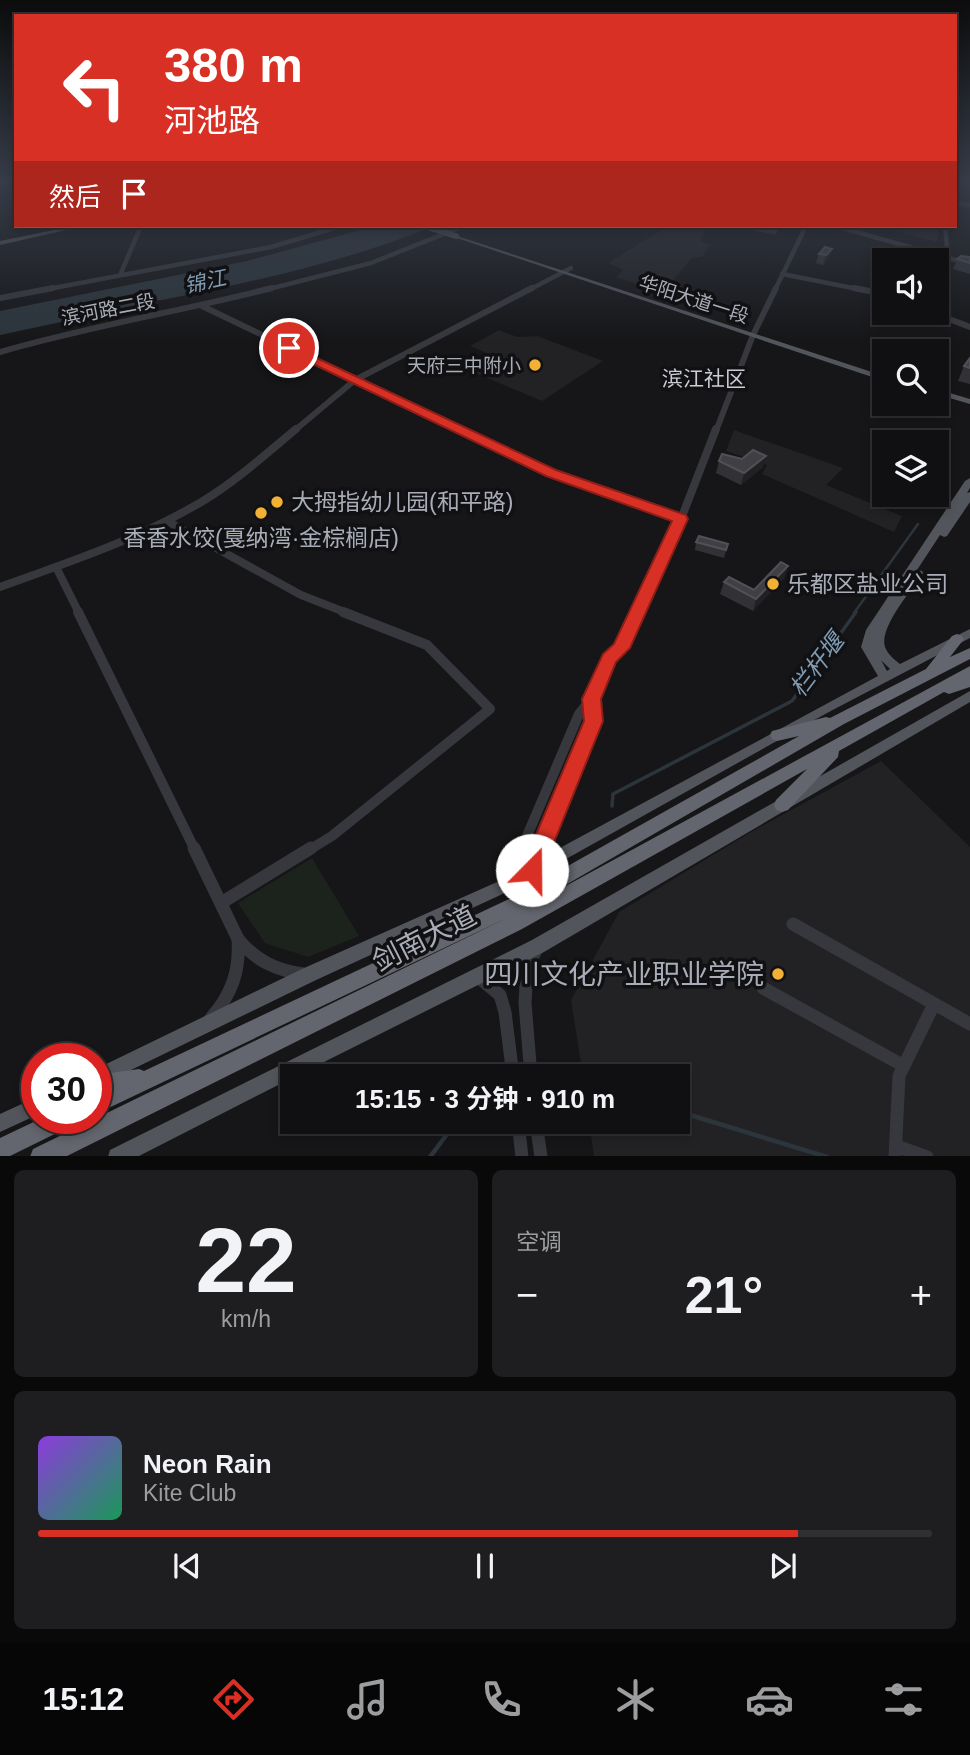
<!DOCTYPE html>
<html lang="zh">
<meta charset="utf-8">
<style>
:root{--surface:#101012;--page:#1e1e20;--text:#f1f3f6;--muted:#9c9d9f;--line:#303032;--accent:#d93025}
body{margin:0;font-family:Helvetica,"Noto Sans SC",sans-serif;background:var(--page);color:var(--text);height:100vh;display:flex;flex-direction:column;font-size:26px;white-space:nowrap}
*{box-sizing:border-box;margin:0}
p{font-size:23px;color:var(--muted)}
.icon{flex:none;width:38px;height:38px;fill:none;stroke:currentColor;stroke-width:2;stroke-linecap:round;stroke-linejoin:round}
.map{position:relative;height:1156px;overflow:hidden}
.panel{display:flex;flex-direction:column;gap:14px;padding:14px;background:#09090a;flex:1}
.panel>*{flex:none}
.top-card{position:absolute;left:14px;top:14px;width:943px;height:214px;border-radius:0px;box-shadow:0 4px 10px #0003,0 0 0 2px var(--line);background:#d93025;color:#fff;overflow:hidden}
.controls{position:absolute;left:872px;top:248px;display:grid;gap:14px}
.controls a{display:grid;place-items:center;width:77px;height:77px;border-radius:0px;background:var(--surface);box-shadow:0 4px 10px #0003,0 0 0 2px var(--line);font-size:35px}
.speed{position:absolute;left:21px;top:1043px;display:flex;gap:14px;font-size:35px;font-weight:700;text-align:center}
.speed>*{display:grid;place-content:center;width:91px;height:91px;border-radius:50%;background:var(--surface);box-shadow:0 4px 10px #0003,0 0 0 2px var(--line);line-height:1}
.speed .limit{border:10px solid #d22;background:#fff;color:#111}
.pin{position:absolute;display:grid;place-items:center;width:60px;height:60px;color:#fff;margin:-30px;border:4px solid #fff;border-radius:50%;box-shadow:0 2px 7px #0007}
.me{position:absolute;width:77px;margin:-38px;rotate:22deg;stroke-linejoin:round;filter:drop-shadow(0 0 5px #0008)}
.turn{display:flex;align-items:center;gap:24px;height:147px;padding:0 35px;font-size:32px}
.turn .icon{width:91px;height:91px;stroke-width:2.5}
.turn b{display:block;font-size:49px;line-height:60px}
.then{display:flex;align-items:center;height:66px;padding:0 35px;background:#0003;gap:14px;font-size:26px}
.big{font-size:52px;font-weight:700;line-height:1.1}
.panel .card{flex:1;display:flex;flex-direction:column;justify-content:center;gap:10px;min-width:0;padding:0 24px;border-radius:10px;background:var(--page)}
.panel .dial{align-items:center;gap:0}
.dial b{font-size:91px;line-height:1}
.song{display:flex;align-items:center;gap:21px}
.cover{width:84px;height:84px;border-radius:10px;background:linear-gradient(135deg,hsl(270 70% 55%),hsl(150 70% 35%))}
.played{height:7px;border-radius:4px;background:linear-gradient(90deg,var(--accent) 85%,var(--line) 85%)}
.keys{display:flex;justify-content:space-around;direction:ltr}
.heat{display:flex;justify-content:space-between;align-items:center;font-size:38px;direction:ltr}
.panel .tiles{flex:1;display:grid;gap:14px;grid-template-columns:1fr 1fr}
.card:last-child{grid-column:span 2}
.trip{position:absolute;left:280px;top:1064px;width:410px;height:70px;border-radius:0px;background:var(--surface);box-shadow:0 4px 10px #0003,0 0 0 2px var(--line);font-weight:700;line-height:70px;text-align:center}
.menu{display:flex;height:112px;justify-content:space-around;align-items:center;background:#060607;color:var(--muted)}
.menu .icon{width:49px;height:49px}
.menu .on{color:var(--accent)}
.menu b{font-size:32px;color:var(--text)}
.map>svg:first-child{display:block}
</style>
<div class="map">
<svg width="970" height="1157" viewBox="0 0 970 1157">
<rect width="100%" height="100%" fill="#161618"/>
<g fill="#222225">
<polygon points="668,226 704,229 701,242 710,245 703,256 692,258 668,286 645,282 640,285 616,277 623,270 608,263"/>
<polygon points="877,226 940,226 937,242"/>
<polygon points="499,330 517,337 537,336 603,361 542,401 466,369 491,355 470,346"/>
<polygon points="734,430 843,468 826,485 902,516 894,532 762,474 767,465 726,451"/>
<polygon points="881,761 970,847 970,1156 594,1156 589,1122 677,1122 677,1076 583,1076 571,1000 619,912 751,832"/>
</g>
<polygon fill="#1c231d" points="312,858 359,936 308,957 265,943 238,903"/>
<path fill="#2c353c" d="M 375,226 L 434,226 C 346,262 255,281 162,300 L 148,301 L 136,306 L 0,335 L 0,311 L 247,261 Z"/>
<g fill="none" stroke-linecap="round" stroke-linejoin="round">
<polyline stroke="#2c353c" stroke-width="2.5" points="854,613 918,524"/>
<polyline stroke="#2c353c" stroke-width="3.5" points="612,806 613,794 792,701 856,612"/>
<g stroke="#2c353c" stroke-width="4.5">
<polyline points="677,1111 827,1157"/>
<polyline points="430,1157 456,1122"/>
</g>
<g stroke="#37383d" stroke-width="4.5">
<polyline points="0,185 11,180"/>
<polyline points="956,203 970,205"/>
<polyline points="742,226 774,232 778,226"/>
<polyline points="835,226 970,264"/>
<polyline points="936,254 947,247 945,226"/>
<polyline points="121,273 141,226"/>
<polyline points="782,274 863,290"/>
<polyline points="43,290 271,247 341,226"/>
<polyline points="265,290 371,263 464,226"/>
<polyline points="529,290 571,268"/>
<polyline points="775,290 806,226"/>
</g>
<g stroke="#37383d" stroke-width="6">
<polyline points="854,288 884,294"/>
<polyline points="0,298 53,288"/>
<polyline points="202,306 462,431"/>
<polyline points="933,313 970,327"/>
<path d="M 0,352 C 90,326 182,311 272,288"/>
<polyline points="294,431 355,380 532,288"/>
<polyline points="716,431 753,335 776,288"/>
</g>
<g stroke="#37383d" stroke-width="8">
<polyline points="459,429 551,473 681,519"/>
<polyline points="167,521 301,595 347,613"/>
<polyline points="56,567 79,613"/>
<path d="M 0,587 C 69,562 139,539 203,501 C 236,481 266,454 296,429"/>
<polyline points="637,613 681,519 716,429"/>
</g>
<g stroke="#37383d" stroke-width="10">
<polyline points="78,612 195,850"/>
<polyline points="591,699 609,659 621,648 638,612"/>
<polyline points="309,850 332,836 490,709 427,645 343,612"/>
<polyline points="521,850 579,714 591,699 593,721 540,850"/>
</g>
<g stroke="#37383d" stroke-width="13">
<polyline points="194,848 238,939"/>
<polyline points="532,870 541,848"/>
<polyline points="507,883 522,848"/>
<polyline points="221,903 311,848"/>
<polyline points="793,924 970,1024"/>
<polyline points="477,976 500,995 505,1012 513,1076"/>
<polyline points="763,988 904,1066"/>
<path d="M 211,1018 C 232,994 240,971 238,939 C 256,961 276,970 303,974"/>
<polyline points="531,1076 525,1003 527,969 537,948"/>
<polyline points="518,1122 522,1157"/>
<polyline points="536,1122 541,1157"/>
<polyline points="896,1146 927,1157"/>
<polyline points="895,1157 899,1076 934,1004"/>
</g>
<g fill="#53555c" fill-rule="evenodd">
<polygon points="74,226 84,226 0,245 0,241"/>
<polygon points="454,235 884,376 884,381 454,237"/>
<polygon points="936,389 970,399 970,404 936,394"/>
<path d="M 970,478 L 970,488 L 967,493 L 970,492 L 970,502 L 947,536 L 944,537 L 940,535 L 917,570 L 922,571 L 923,573 C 912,590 879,627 885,647 C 888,655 895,660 900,664 L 970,629 L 970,638 L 827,713 L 507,892 L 314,981 L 96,1087 L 96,1069 L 302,969 L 497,882 L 878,676 L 861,647 L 866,630 L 965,481 ZM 881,660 L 890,669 L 887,671 Z"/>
<polygon points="970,691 970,702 544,952 296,1076 292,1076 292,1078 137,1157 108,1157 110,1150 532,940"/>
<polygon points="37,1097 37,1115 0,1132 0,1114"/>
</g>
<g fill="#63666e" fill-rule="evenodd">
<polygon points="957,634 962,636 964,639 950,657 970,648 970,659 844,724 538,901 970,666 970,687 949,694 944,692 839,751 838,757 788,810 782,812 776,810 774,805 776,800 807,769 522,929 65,1157 30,1157 33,1149 513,915 96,1114 96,1075 139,1069 144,1071 509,899 799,736 777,741 772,739 770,735 772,731 826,717 830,718 926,669 952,636"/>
<polygon points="42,1118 76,1118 73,1125 8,1157 0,1157 0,1138"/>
</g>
<polyline stroke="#53555c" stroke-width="6" points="424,226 456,236"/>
</g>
<g fill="#323236">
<polygon points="825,247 829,258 823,265 816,263 819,254"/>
<polygon points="970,257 970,274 953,269 957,259"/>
<polygon points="970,358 970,384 958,381 964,366"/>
<polygon points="742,459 763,467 741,485 716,473 719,461"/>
<polygon points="696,542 728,544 724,558 695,550"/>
<polygon points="788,566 784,578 753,611 720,594 724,582 754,590"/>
</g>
<g fill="#212124">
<polygon points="832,249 829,258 823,265 826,255"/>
<polygon points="766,456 763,467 741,485 744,473"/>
<polygon points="788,566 784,578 753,611 756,599"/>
</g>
<g fill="#3f3f44" stroke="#4f5156" stroke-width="2">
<polygon points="825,247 832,249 826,255 819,254"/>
<polygon points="961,256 970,257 970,263 957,259"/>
<polygon points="970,358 970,368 964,366"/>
<polygon points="753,450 766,456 744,473 719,461 722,454 742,459"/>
<polygon points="699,536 728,544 726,550 696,542"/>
<polygon points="781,562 788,566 756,599 724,582 729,577 754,590"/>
</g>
<linearGradient id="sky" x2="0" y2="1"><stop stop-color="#0c0c0d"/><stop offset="0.53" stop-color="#363c48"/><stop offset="1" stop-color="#363c48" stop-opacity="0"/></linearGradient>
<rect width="970" height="342" fill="url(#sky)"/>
<polygon fill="#d93025" stroke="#8d1f18" stroke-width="2" points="289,345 556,470 686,515 688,519 630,648 616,662 601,699 603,721 540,877 532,880 524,877 521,870 584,721 582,699 603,654 614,644 672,521 546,476 286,351 286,346"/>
<g fill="#f2b134" stroke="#111113" stroke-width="2.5">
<circle cx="535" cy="365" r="7"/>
<circle cx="277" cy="502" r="7"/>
<circle cx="261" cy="513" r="7"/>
<circle cx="773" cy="584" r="7"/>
<circle cx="778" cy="974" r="7"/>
</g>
<g text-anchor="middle" stroke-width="7" stroke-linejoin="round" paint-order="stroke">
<g font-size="19" fill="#a8adb8" stroke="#111113">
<text transform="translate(694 299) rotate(18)" y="7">华阳大道一段</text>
<text transform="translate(108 309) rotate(-11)" y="7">滨河路二段</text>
</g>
<g font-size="19" fill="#a8adb8" stroke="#111113" text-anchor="end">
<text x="521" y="372">天府三中附小</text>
</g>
<g font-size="21" font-style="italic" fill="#7f9bb3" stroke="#111113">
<text transform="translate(205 282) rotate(-12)" y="7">锦江</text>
</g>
<g font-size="21" fill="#c9ccd4" stroke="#111113">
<text x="704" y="386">滨江社区</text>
</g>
<g font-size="23" fill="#a8adb8" stroke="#111113" text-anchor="start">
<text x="291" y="510">大拇指幼儿园(和平路)</text>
<text x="261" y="546" text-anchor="middle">香香水饺(戛纳湾·金棕榈店)</text>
<text x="787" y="592">乐都区盐业公司</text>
</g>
<g font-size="24" font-style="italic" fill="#7f9bb3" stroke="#111113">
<text transform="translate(817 665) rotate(-53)" y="8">栏杆堰</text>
</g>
<g font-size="28" fill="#a8adb8" stroke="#111113">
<text transform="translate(424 938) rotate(-27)" y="10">剑南大道</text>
</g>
<g font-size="28" fill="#a8adb8" stroke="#111113" text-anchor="end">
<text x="764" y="984">四川文化产业职业学院</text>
</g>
</g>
</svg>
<div class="controls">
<a><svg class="icon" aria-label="sound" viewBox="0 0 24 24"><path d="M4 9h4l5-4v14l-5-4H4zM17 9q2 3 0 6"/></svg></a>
<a><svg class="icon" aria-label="search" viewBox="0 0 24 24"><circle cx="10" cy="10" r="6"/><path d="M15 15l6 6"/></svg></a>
<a><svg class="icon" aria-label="layers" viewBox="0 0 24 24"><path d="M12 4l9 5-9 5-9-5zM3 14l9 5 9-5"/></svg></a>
</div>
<div class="speed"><div class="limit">30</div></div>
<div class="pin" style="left:289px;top:348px;background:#d93025"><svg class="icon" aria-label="arrive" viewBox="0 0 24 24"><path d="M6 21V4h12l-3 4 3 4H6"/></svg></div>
<svg class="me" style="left:532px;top:870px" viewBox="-20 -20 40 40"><circle r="19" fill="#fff"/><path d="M0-13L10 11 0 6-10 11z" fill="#d93025"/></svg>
<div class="trip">15:15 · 3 分钟 · 910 m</div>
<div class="top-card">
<div class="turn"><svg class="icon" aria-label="left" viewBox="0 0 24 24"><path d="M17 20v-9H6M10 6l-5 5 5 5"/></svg><div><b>380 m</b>河池路</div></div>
<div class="then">然后<svg class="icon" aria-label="arrive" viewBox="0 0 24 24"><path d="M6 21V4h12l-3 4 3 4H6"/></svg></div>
</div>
</div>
<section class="panel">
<div class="tiles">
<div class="card dial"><b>22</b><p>km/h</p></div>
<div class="card"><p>空调</p>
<div class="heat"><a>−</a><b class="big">21°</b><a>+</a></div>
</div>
<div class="card">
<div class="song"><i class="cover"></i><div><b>Neon Rain</b><p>Kite Club</p></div></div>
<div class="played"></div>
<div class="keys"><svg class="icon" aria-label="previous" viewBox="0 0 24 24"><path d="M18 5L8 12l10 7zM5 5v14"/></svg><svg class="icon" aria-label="pause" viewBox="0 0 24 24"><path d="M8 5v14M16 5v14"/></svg><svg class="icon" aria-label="next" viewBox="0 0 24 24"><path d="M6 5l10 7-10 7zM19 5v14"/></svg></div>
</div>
</div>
</section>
<nav class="menu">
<b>15:12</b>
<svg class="icon on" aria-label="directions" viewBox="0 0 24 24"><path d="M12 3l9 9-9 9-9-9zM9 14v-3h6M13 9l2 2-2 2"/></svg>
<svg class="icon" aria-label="music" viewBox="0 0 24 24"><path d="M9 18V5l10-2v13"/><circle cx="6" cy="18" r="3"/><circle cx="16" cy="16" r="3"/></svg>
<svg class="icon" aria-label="phone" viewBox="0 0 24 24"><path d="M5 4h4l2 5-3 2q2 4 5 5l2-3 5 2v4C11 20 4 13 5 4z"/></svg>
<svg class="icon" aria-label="climate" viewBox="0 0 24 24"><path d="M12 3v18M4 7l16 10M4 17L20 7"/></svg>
<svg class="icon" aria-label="car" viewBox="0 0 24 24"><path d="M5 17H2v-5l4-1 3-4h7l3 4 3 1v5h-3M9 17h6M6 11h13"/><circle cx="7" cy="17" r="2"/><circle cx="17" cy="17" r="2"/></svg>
<svg class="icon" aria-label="filters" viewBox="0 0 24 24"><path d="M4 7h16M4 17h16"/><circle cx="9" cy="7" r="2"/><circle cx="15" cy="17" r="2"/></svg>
</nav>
